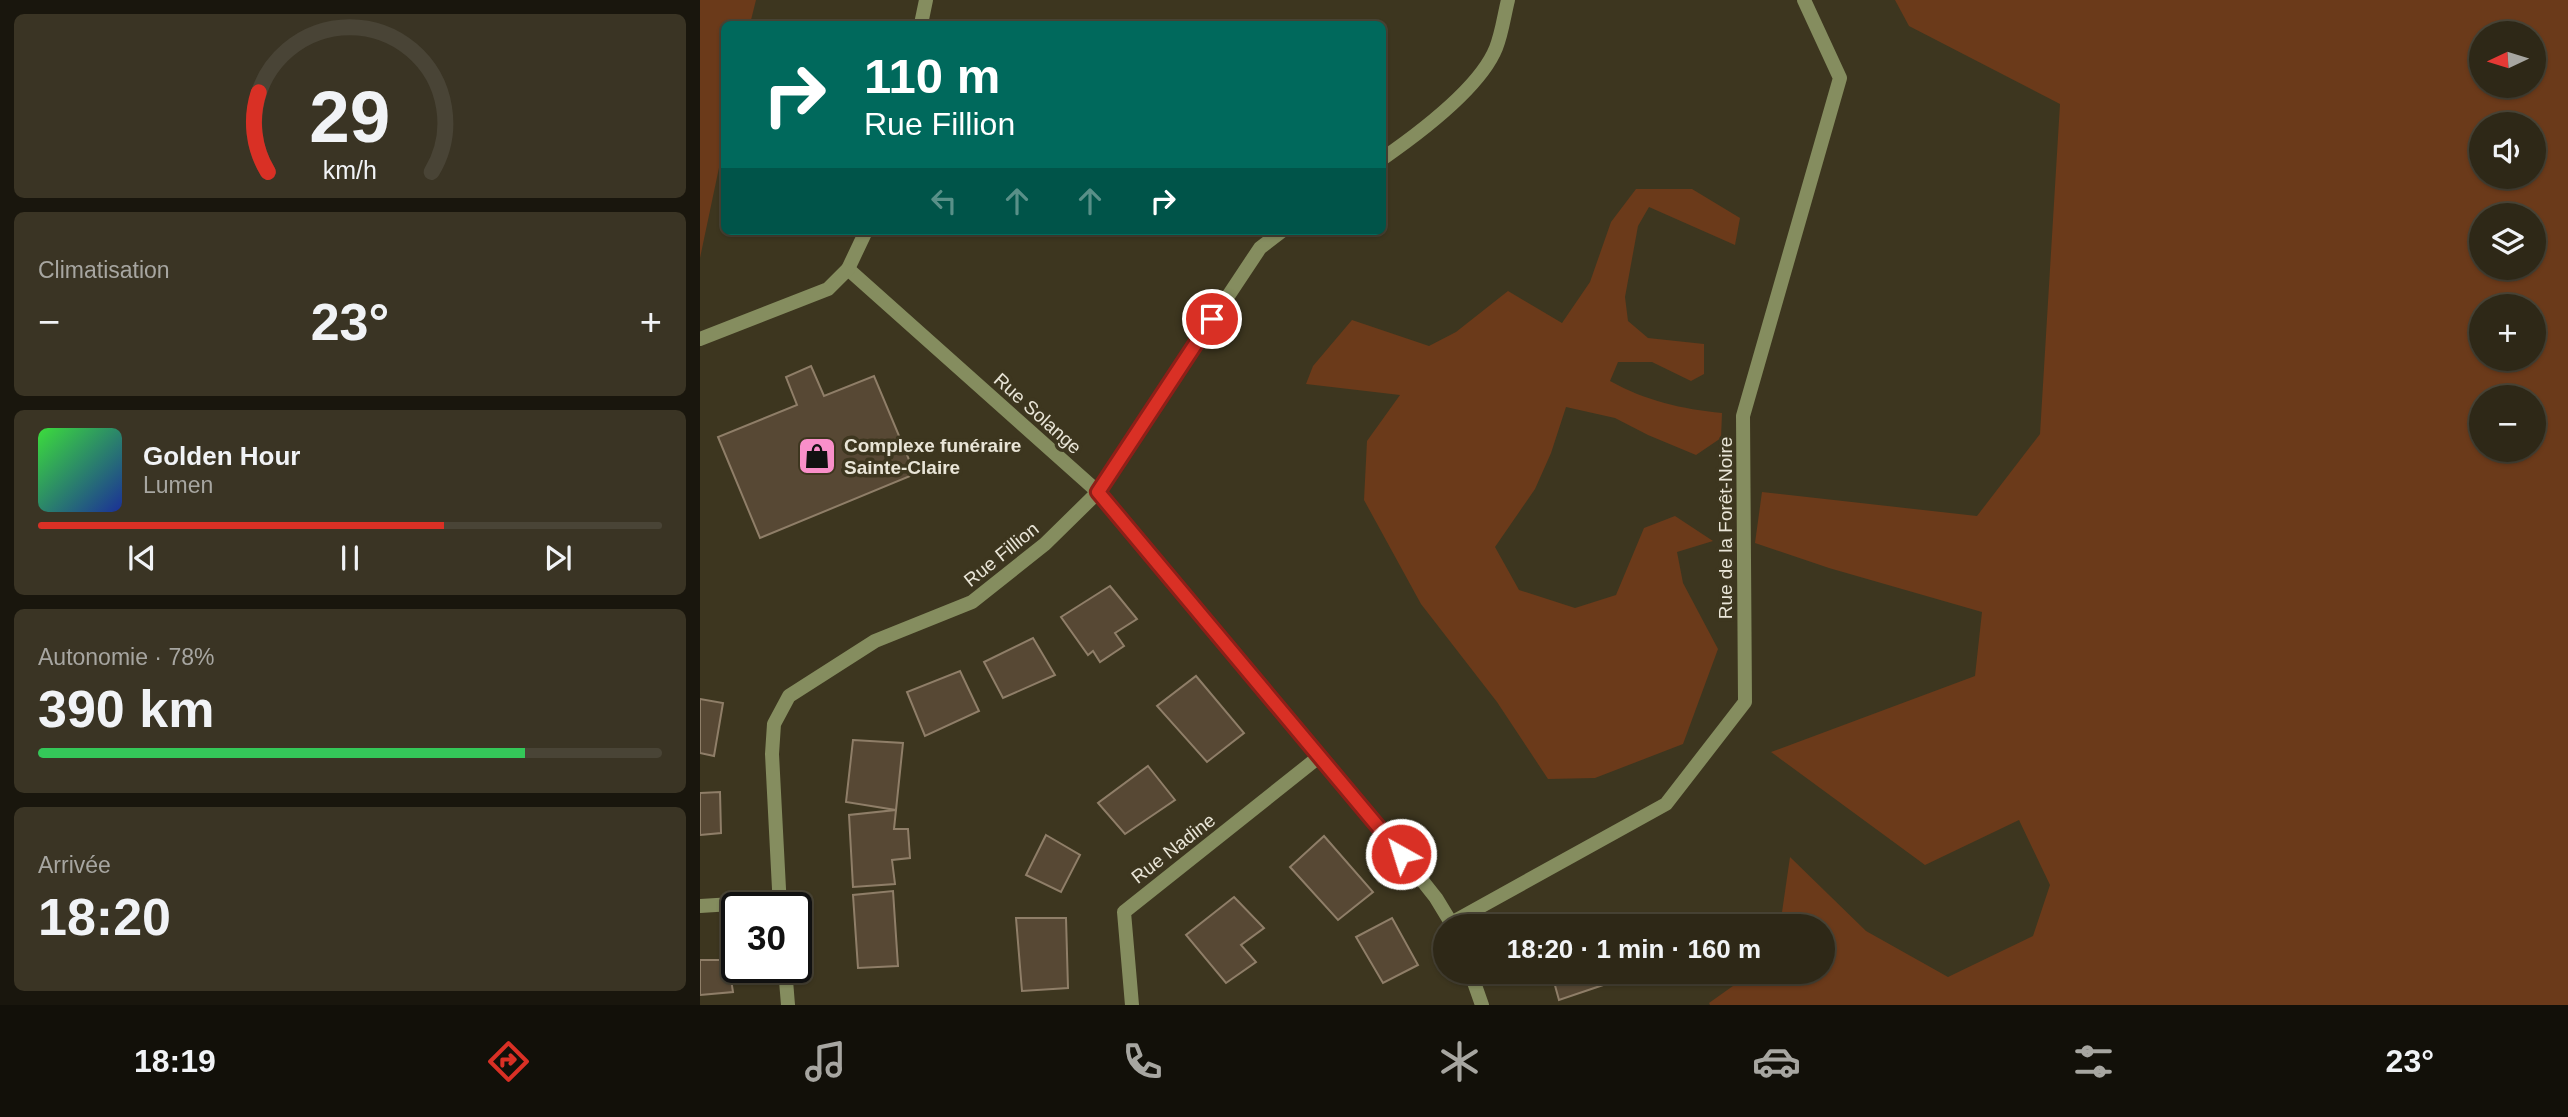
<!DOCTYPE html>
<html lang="fr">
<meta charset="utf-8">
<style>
:root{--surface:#2e2817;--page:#3a3424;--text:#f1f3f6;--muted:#a7a6a1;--line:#494436;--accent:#d93025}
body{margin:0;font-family:Arial,sans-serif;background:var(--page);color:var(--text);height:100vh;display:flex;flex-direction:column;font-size:26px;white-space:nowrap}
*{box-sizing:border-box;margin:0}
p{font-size:23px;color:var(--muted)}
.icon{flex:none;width:38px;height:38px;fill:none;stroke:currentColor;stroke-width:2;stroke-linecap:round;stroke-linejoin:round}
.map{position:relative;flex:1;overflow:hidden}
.details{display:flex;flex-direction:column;gap:14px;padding:14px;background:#19160d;width:700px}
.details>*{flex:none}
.guide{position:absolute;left:21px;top:21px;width:665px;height:214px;border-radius:10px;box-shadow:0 2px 5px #0004,0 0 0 2px var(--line);background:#00695c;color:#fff;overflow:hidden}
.needle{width:46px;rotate:266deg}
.fabs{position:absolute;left:1769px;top:21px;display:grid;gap:14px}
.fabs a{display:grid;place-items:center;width:77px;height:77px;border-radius:50%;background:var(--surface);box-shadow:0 2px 5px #0004,0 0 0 2px var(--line);font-size:35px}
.speed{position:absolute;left:21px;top:892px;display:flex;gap:14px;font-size:35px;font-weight:700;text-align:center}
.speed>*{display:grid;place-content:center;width:91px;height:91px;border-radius:50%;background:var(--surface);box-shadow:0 2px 5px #0004,0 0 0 2px var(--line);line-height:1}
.speed .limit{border:4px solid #111;border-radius:10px;background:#fff;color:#111}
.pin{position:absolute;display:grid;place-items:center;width:60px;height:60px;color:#fff;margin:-30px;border:4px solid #fff;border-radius:50%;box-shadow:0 2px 7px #0007}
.me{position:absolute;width:77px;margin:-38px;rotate:321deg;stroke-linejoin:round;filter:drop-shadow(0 0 5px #0008)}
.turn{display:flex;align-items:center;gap:24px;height:147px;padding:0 28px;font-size:32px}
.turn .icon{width:91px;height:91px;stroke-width:2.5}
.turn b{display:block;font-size:49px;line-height:60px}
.lanes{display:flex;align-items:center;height:66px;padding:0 28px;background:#0003;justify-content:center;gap:35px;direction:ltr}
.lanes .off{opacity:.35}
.big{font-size:52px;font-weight:800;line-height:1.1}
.details .card{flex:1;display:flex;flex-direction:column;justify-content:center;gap:10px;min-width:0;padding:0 24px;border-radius:10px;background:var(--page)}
.details .dial{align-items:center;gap:0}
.dial svg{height:182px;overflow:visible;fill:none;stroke:var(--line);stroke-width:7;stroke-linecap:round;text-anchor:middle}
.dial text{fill:var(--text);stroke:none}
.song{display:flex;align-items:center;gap:21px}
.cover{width:84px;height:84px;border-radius:10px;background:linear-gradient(135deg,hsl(120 70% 55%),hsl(230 70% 35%))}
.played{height:7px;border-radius:4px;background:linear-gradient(90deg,var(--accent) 65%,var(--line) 65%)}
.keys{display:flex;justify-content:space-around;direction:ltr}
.heat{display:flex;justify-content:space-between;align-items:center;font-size:38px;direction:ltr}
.charge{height:10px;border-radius:5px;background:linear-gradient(90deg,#34c759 78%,var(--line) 0)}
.trip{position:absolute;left:733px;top:914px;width:402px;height:70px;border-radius:35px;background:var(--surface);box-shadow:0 2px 5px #0004,0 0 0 2px var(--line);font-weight:800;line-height:70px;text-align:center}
.dock{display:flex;height:112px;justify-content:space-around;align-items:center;background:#121009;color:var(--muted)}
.dock .icon{width:49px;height:49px}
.dock .active{color:var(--accent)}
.dock b{font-size:32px;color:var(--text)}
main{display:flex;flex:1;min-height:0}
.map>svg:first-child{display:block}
</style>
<main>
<section class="details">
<div class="card dial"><svg viewBox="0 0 100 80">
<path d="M14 69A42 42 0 1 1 86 69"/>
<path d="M14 69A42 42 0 0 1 10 34" stroke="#d93025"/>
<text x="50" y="56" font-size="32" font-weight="700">29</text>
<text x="50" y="72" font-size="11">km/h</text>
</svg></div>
<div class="card"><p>Climatisation</p>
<div class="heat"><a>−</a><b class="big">23°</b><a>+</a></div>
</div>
<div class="card">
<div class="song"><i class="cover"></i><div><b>Golden Hour</b><p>Lumen</p></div></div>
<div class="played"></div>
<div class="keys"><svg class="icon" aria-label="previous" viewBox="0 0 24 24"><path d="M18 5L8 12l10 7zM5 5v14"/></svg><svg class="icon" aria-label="pause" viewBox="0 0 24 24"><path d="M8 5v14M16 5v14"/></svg><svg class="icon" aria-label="next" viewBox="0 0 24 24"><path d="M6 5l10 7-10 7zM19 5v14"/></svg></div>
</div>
<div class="card"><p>Autonomie · 78%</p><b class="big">390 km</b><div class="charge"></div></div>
<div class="card"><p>Arrivée</p><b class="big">18:20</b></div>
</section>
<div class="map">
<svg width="1868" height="1005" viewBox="0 0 1868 1005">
<rect width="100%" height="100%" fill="#3d361f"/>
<g fill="#6b3a1a" fill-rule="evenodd">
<polygon points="0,0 56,0 50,24 24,24 24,144 0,258"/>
<path d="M 1195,0 L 1868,0 L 1868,1005 L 1010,1005 L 1009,1003 L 1054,971 L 1124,971 L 1124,926 L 1080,926 L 1090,857 L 1166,931 L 1248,977 L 1333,936 L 1350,885 L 1319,820 L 1225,865 L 1071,752 L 1275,676 L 1282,612 L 1129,568 L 1055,543 L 1062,492 L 1277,516 L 1340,434 L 1360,104 L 1209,26 ZM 1782,33 L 1834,33 L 1834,86 L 1782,86 ZM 1782,124 L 1834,124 L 1834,177 L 1782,177 ZM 1782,215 L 1834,215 L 1834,268 L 1782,268 ZM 1782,306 L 1834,306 L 1834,359 L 1782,359 ZM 1782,397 L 1834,397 L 1834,450 L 1782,450 Z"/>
<path d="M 936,189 L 992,189 L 1040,218 L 1035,245 L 949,207 L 938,226 L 925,297 L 928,321 L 948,338 L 1004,344 L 1004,374 L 991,381 L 952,362 L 918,362 L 910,381 C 946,401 982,409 1022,413 L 1021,438 L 996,455 L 948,435 L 915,418 L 866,407 L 851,453 L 835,489 L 795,547 L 819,590 L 875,608 L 916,595 L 944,528 L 975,516 L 1013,541 L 977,552 L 983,583 L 1018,649 L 983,744 L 895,778 L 848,779 L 797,702 L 721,604 L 664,500 L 667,441 L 700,395 L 606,384 L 613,366 L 652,320 L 729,346 L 756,332 L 808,291 L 862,323 L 890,282 L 911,222 Z"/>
</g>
<g fill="#574834" stroke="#8f7e68" stroke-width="2">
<polygon points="111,366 124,396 174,376 215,474 60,538 18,437 97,405 86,377"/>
<polygon points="410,586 437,619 415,633 424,646 400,662 393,651 388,655 361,617"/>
<polygon points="333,638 355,675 303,698 284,662"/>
<polygon points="260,671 279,711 225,736 207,692"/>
<polygon points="496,676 544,733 507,762 457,706"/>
<polygon points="0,699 23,703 14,756 0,753"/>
<polygon points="153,740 203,743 196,810 146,802"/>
<polygon points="448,766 475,800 425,834 398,803"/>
<polygon points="20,792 21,833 0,835 0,793"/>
<polygon points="196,810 194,829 208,829 210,858 192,860 195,884 153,887 149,815"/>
<polygon points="346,835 380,855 361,892 326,875"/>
<polygon points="624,836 673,892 638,920 590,867"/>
<polygon points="193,891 198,966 158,968 153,895"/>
<polygon points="534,897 564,928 541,945 556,962 526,983 486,935"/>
<polygon points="316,918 366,918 368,988 322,991"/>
<polygon points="692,918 718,965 683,983 656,937"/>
<polygon points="0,960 28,960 33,992 0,995"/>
<polygon points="851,971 905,971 909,983 859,1000"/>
</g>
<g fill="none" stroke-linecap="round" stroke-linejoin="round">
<g stroke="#858d5f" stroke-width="14">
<polyline points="221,24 226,0"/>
<path d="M 682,159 C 718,134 780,88 796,48 C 802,33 804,16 808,0"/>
<polyline points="148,269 398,492 717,874 736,898 753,926"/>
<polyline points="0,339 128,289 148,269 166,231"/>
<polyline points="0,906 80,901"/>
<polyline points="80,908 72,754 74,724 89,696 175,641 272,602 345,544 398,492 560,248 582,231"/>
<polyline points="751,923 966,804 1045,702 1043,416 1140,78 1104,0"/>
<polyline points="85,968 88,1005"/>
<polyline points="770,971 782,1005"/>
<polyline points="432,1005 424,912 620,756"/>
</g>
</g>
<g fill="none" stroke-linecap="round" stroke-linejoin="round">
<defs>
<polyline id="route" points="512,319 398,492 701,854"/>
</defs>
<use href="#route" stroke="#8d1f18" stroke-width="18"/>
<use href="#route" stroke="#d93025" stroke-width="12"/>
</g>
<defs>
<symbol id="shop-square" viewBox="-11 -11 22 22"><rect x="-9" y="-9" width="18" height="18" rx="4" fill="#f98fc9" stroke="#3d361f"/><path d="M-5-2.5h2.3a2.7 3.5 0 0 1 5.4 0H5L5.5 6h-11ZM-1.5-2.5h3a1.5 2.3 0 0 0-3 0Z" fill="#111"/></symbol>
</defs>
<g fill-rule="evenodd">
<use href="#shop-square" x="95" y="434" width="44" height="44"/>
</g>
<g text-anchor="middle" stroke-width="7" stroke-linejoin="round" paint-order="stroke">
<g font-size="19" fill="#e9e5d7" stroke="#3d361f">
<text transform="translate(338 413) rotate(42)" y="7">Rue Solange</text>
<text transform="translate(1025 528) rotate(-90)" y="7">Rue de la Forêt-Noire</text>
<text transform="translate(301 554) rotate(-39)" y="7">Rue Fillion</text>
<text transform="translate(473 848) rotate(-38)" y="7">Rue Nadine</text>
</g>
<g font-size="19" font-weight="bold" fill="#e9e5d7" stroke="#3d361f" text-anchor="start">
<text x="144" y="452">Complexe funéraire<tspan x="144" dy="22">Sainte-Claire</tspan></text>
</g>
</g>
</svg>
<div class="fabs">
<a><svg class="needle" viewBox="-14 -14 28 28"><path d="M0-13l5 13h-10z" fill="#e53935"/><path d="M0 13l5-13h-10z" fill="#a7a6a1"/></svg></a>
<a><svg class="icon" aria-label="sound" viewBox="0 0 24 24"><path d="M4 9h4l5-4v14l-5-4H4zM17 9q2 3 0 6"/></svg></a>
<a><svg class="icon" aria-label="layers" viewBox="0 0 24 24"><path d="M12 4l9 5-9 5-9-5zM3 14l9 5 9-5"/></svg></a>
<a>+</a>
<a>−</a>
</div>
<div class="speed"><div class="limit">30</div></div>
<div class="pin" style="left:512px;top:319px;background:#d93025"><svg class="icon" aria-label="arrive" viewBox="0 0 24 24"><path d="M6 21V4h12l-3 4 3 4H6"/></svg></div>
<svg class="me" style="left:701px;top:854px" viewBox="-20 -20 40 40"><circle r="17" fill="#d93025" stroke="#fff" stroke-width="3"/><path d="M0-11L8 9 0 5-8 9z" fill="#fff"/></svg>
<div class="trip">18:20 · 1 min · 160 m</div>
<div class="guide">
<div class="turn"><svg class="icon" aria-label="right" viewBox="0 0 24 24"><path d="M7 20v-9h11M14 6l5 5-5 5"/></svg><div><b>110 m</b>Rue Fillion</div></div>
<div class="lanes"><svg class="icon off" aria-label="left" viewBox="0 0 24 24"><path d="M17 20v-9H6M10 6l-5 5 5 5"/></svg><svg class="icon off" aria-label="ahead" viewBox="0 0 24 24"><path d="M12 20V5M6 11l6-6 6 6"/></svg><svg class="icon off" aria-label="ahead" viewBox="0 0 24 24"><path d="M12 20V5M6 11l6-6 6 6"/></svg><svg class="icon" aria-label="right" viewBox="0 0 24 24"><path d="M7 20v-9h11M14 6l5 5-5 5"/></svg></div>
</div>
</div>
</main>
<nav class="dock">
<b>18:19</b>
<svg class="icon active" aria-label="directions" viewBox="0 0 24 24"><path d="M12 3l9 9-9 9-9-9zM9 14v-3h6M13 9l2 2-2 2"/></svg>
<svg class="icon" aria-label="music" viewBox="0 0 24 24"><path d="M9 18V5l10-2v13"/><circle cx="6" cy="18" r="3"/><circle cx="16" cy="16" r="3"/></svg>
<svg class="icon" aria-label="phone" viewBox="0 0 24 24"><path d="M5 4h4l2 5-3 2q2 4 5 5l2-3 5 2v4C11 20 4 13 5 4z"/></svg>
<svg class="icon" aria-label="climate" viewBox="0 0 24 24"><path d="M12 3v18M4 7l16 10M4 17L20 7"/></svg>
<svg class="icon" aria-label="car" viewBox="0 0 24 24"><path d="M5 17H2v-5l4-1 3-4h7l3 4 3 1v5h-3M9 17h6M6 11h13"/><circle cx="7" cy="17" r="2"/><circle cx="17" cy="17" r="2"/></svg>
<svg class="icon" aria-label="filters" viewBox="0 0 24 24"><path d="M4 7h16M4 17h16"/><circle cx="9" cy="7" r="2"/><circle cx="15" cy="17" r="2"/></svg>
<b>23°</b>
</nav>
